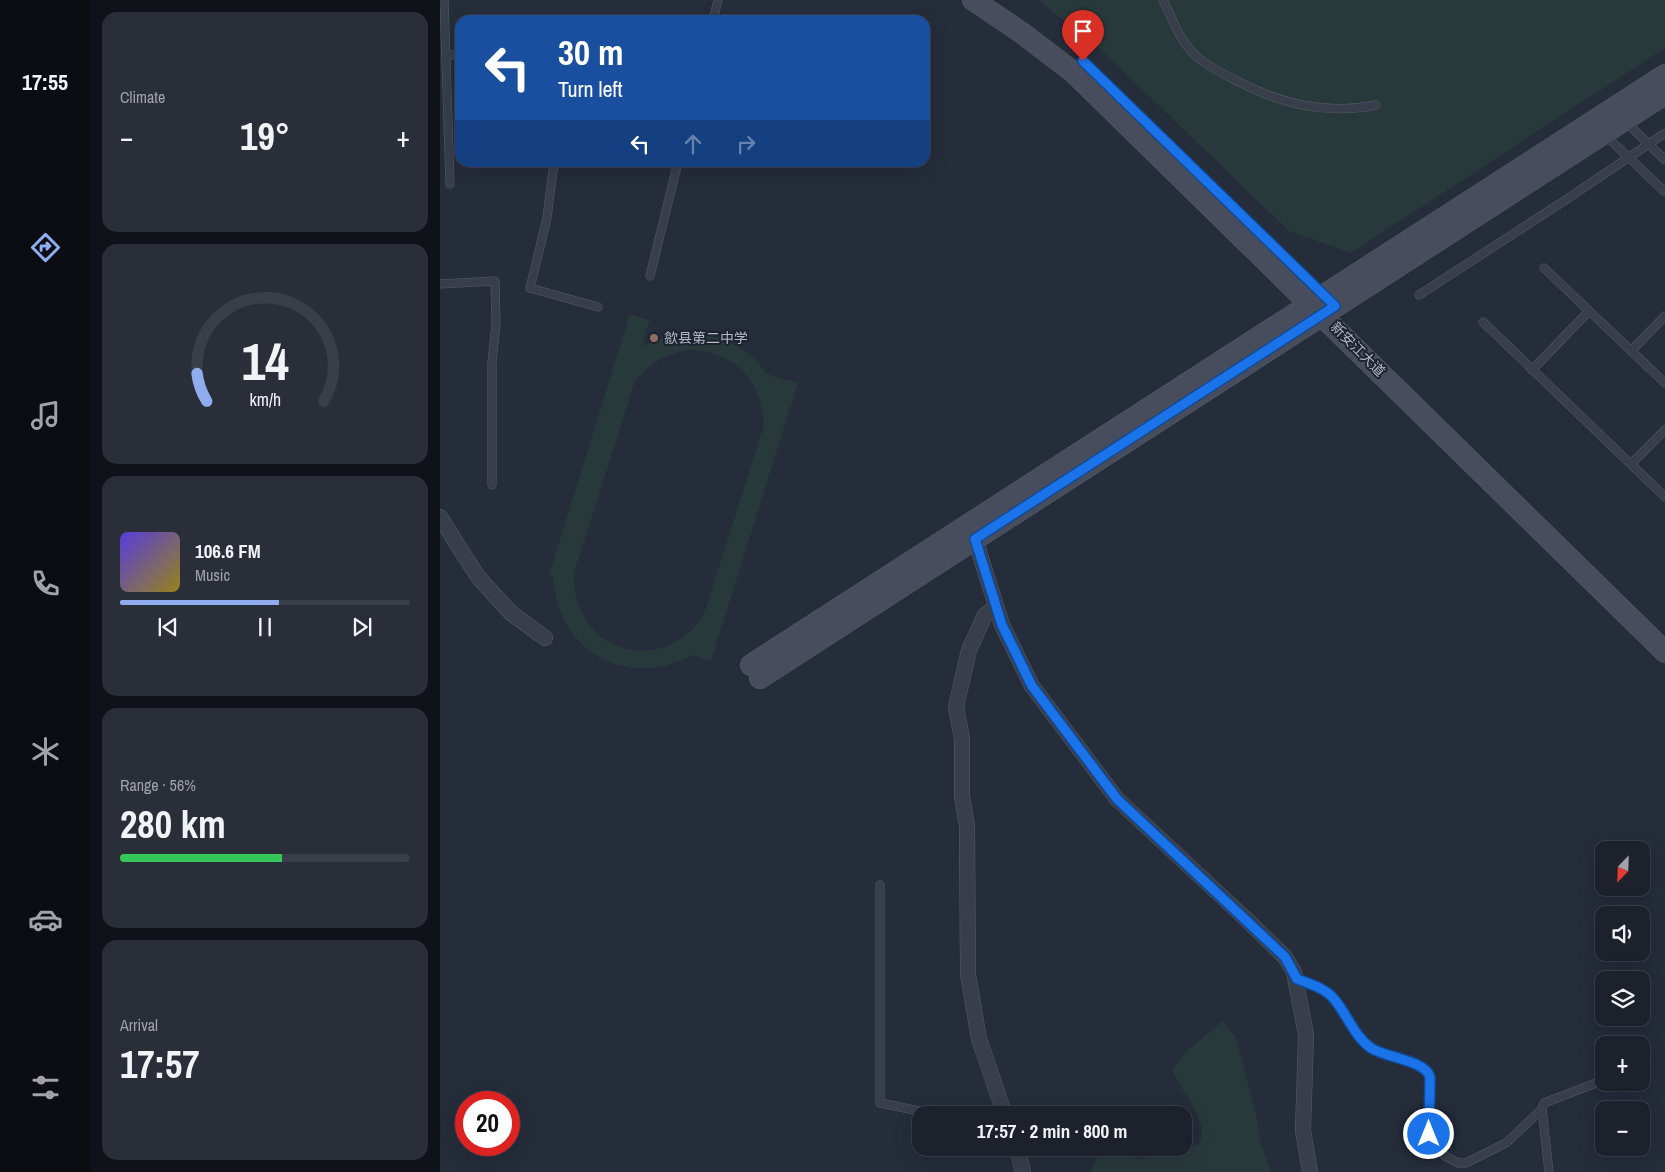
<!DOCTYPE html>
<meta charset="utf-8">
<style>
:root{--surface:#1c212c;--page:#292e38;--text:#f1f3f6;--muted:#a0a3a9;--line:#3a3e48;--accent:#8facef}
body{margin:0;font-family:"Archivo Narrow","Noto Sans SC",sans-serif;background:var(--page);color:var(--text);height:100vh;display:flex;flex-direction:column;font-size:19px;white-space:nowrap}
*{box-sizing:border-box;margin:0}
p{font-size:16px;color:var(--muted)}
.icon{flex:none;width:28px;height:28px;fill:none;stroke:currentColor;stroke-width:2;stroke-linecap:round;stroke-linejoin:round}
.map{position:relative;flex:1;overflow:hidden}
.details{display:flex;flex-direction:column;gap:12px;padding:12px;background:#0f1218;width:350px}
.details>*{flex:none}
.top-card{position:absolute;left:15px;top:15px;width:475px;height:152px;border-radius:15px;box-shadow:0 5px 20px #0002,0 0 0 1px var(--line);background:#1a4fa0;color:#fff;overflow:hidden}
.needle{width:32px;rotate:203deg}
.buttons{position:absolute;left:1155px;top:841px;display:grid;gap:10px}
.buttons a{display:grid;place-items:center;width:55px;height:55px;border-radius:10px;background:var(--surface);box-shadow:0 5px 20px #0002,0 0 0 1px var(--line);font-size:25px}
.speed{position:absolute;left:15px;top:1091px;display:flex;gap:10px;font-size:25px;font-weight:700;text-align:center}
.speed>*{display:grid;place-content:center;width:65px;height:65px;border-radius:50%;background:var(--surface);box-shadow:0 5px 20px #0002,0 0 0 1px var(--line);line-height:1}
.speed .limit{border:8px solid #d22;background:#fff;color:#111}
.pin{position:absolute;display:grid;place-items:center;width:42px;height:42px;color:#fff;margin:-51px -21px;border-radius:50% 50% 50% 0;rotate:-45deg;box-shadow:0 0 5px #0007}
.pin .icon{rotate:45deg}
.me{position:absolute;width:55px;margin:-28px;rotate:0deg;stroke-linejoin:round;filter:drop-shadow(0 0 4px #0008)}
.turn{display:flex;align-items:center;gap:18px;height:105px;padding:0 20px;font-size:22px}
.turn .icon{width:65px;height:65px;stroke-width:2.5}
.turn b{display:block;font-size:35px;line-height:42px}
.lanes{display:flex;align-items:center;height:48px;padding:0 20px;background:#0003;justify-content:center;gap:25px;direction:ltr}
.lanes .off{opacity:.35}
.big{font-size:38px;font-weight:700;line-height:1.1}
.details .tile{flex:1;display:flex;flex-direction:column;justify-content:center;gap:8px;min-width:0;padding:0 18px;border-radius:15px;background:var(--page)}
.details .dial{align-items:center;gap:0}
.dial svg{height:130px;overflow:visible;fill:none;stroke:var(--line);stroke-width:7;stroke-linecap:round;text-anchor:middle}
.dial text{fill:var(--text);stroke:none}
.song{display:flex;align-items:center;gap:15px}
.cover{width:60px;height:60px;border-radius:8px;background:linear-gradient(135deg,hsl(250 70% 55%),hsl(50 70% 35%))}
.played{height:5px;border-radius:2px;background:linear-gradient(90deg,var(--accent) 55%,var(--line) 55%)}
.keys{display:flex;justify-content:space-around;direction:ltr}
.heat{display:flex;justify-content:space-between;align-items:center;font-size:28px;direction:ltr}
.charge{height:8px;border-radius:4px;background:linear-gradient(90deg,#34c759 56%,var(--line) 0)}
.trip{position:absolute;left:472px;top:1106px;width:280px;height:50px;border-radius:15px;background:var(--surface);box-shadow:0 5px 20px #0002,0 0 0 1px var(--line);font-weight:700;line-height:50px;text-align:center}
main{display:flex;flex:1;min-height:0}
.dock{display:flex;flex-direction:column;width:90px;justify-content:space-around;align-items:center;background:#0b0d12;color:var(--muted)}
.dock .icon{width:35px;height:35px}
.dock .selected{color:var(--accent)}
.dock b{font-size:22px;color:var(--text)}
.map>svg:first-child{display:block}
</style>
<main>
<nav class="dock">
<b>17:55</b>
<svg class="icon selected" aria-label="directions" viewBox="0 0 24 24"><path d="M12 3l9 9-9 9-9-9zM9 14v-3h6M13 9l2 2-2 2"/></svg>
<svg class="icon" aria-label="music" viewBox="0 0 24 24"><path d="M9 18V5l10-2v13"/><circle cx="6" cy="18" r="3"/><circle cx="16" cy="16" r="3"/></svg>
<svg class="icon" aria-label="phone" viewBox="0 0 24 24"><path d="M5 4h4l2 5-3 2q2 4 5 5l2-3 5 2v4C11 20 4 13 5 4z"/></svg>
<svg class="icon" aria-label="climate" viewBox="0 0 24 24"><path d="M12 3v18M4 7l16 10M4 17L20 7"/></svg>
<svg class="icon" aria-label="car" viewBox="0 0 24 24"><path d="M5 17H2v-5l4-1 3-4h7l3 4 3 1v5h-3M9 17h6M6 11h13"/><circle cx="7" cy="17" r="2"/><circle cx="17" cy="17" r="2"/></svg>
<svg class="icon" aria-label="filters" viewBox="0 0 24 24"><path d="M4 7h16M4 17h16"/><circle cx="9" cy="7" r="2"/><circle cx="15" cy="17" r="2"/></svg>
</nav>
<section class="details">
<div class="tile"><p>Climate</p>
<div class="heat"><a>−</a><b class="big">19°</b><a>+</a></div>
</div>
<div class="tile dial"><svg viewBox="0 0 100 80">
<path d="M14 69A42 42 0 1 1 86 69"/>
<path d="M14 69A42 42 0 0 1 8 52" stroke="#8facef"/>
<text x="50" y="56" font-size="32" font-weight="700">14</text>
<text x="50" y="72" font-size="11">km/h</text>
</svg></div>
<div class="tile">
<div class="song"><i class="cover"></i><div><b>106.6 FM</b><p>Music</p></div></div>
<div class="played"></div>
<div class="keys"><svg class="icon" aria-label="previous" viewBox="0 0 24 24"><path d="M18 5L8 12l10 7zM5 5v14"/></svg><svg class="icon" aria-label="pause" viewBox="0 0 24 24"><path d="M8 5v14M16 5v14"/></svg><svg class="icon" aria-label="next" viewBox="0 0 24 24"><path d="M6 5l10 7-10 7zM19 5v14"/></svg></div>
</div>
<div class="tile"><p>Range · 56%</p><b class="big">280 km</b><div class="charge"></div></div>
<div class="tile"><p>Arrival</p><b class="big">17:57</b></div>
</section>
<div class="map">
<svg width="1225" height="1172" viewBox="0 0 1225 1172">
<rect width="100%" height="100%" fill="#252c3a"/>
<g fill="#28393c" fill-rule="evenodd">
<polygon points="598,0 1225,0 1225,48 911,253 849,231 660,49"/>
<path d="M 190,314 L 210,320 L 202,346 C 238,330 277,329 310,355 C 317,360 322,369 329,374 C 337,379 350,380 358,383 L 271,661 L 253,655 C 186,690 117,652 113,576 L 109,575 ZM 250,350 C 294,351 323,381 324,425 L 264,614 C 223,680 131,651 134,573 L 194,384 C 208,363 226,353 250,350 Z"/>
<path d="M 783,1021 L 796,1038 L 816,1114 L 820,1141 L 831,1172 L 652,1172 L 660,1148 L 674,1148 L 699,1159 L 759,1144 C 772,1119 739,1092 733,1070 L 743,1054 Z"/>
</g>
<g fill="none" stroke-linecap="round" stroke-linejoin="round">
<defs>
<g id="lane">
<polyline points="4,0 10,184"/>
<path d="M 723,0 C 733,20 739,40 756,56 C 767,66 782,73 795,80 C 841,104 885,115 936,105"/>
<polyline points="273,20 278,0"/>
<polyline points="6,55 20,55"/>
<polyline points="1185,121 1225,160"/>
<polyline points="1165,135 1225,192"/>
<polyline points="114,162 107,218 90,288 158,307"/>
<polyline points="1104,268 1225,383"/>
<polyline points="210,276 238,162"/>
<polyline points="0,284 55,281 56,324 52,362 52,485"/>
<polyline points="979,295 1124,201 1225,133"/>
<polyline points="1043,322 1225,497"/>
<polyline points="1191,351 1225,316"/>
<polyline points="1092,370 1149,311"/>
<polyline points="1191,464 1225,430"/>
<polyline points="440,885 440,1103 499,1115"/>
<path d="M 857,979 C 870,984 885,988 894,999 C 907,1014 914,1036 930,1048 C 946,1058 985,1060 990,1077 L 988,1130 L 991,1142 L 1005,1156 L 1018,1163 L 1026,1163 L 1066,1143 L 1102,1109"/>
<polyline points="1109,1172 1102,1109 1104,1103 1164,1080"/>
</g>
<g id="street">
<polyline points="0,517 38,577 71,613 105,638"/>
<polyline points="535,539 562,625 592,686 677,799 806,919 845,957 854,972 866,1035 863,1131 870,1172"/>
<polyline points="556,607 545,615 529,650 516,707 522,739 522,796 527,826 528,974 539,1039 565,1115"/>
<polyline points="577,1148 583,1172"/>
</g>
<g id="secondary">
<polyline points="533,0 582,33 633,72 1225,652"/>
<polyline points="311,665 1225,75"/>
<polyline points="320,678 1225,94"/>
</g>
</defs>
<use href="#lane" stroke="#565c68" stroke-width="9"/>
<use href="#street" stroke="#565c68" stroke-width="16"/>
<use href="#secondary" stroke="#565c68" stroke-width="22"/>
<use href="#lane" stroke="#383e4a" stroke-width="8"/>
<use href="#street" stroke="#383e4a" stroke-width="15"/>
<use href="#secondary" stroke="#474d5d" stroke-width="21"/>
</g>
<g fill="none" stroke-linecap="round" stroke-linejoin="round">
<defs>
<path id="route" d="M 643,61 L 895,306 L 535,539 L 562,625 L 592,686 L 677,799 L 845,957 L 857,979 C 870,984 885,988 894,999 C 907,1014 914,1036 931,1048 C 946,1058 985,1060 990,1077 L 989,1134"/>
</defs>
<use href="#route" stroke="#114b97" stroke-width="12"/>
<use href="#route" stroke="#1a73e8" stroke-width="9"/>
</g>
<circle fill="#8d6e63" stroke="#1d232f" stroke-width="2" cx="214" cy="338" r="5"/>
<g text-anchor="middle" stroke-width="4" stroke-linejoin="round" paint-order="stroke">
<g font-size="14" fill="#b4b9c6" stroke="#1d232f" text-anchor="start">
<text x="224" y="343">歙县第二中学</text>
</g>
<g font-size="14" fill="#b4b9c6" stroke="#1d232f">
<text transform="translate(918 349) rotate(45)" y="5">新安江大道</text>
</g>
</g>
</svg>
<div class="buttons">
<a><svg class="needle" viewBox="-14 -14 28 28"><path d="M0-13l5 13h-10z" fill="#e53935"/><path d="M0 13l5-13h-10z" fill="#a0a3a9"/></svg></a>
<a><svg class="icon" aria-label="sound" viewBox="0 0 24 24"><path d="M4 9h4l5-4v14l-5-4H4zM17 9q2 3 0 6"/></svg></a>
<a><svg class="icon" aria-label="layers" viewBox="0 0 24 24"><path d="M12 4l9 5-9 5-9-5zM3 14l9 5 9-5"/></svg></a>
<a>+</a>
<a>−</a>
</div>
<div class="speed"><div class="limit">20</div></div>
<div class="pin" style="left:643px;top:61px;background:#d93025"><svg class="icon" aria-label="arrive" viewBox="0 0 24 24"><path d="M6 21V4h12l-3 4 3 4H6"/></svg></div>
<svg class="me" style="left:989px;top:1134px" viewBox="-20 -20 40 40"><circle r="17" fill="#1a73e8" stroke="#fff" stroke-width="3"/><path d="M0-11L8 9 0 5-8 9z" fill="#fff"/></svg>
<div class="trip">17:57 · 2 min · 800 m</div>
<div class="top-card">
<div class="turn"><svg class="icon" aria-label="left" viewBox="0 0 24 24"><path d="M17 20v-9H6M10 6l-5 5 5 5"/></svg><div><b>30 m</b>Turn left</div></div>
<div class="lanes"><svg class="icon" aria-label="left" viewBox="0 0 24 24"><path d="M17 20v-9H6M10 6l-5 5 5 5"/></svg><svg class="icon off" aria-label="ahead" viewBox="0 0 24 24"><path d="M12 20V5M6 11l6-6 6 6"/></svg><svg class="icon off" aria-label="right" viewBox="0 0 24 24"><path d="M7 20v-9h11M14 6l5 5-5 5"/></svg></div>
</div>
</div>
</main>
